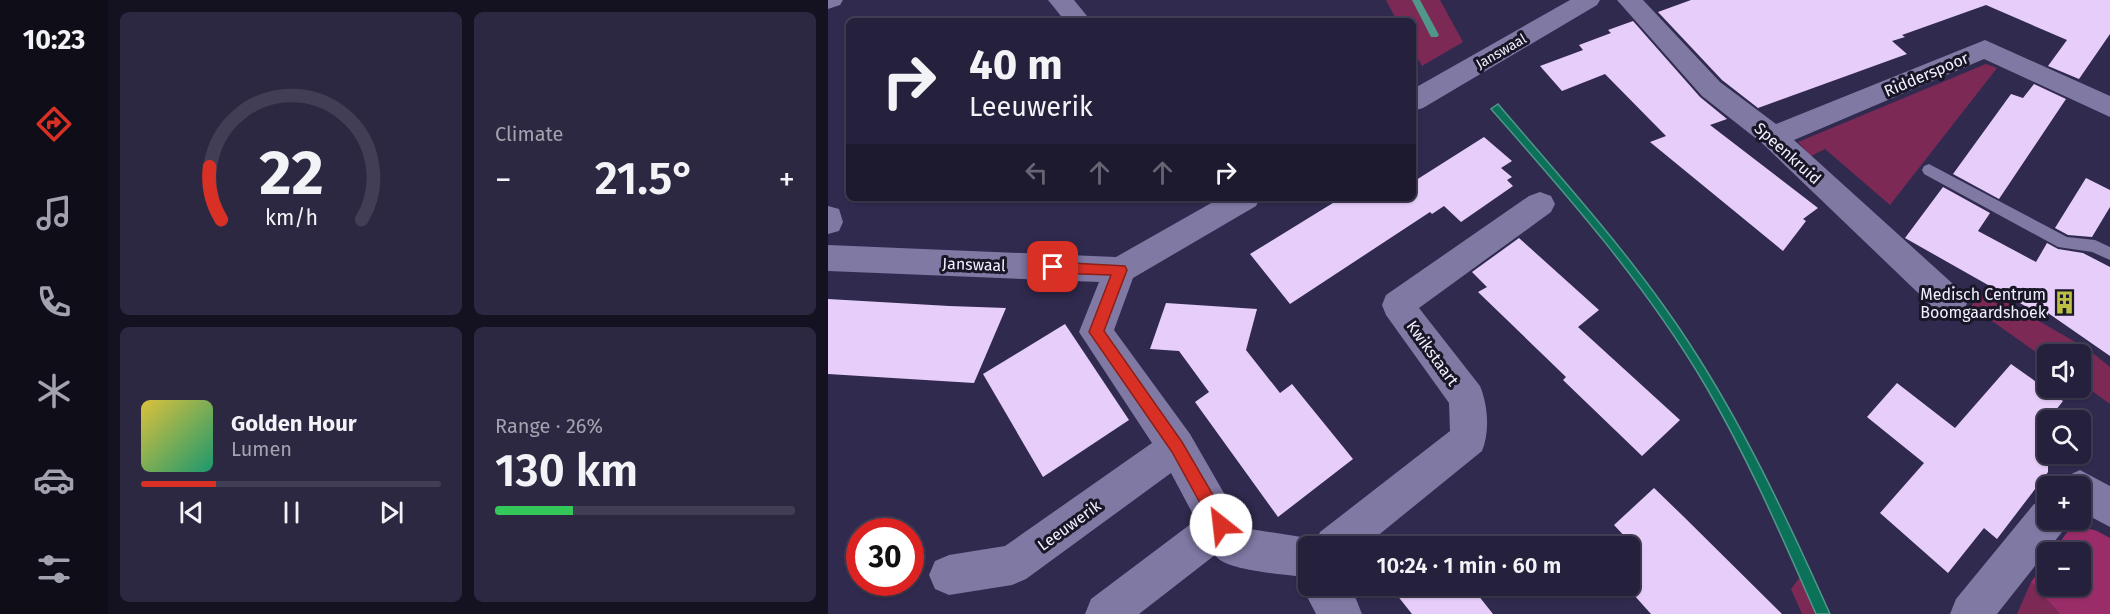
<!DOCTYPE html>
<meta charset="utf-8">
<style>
:root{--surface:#25203b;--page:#2d2842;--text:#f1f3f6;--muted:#a3a3af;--line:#423e55;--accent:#d93025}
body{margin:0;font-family:"Fira Sans",sans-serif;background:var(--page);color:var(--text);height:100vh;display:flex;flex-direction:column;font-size:22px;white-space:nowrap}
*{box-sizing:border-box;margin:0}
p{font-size:20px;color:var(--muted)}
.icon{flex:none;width:33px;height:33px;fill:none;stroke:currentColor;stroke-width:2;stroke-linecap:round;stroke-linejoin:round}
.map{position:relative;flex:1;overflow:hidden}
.side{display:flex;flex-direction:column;gap:12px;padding:12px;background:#141220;width:720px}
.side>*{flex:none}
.banner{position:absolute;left:18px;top:18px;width:570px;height:183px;border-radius:9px;box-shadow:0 2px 4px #0004,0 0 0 2px var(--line);background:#25203b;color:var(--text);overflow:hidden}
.fabs{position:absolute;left:1209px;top:344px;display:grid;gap:12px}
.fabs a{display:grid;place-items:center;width:54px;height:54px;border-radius:9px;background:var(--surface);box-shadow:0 2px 4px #0004,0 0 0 2px var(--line);font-size:30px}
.speed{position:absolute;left:18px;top:518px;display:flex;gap:12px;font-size:30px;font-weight:700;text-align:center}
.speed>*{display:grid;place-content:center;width:78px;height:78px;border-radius:50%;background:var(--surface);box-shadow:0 2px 4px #0004,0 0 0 2px var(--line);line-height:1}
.speed .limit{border:9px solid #d22;background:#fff;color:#111}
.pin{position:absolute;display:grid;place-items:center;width:51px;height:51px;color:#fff;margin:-26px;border-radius:12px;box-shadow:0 3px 9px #0006}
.me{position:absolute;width:66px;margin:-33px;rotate:331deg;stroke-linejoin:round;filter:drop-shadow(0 0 4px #0008)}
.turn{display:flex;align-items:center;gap:21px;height:126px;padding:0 24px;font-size:27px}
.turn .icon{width:78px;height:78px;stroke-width:2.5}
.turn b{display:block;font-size:42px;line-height:51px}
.lanes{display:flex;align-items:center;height:57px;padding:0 24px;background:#0003;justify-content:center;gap:30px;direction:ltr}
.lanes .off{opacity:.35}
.big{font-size:45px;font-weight:600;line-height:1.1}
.side .tile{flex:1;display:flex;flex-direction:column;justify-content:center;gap:9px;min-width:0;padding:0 21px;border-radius:9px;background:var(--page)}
.side .dial{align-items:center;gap:0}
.dial svg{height:156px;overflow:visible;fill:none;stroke:var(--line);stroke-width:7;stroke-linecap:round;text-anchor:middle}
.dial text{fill:var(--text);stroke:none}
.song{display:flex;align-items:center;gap:18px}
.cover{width:72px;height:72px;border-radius:9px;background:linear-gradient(135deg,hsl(50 70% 55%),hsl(160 70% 35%))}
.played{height:6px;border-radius:3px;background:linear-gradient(90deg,var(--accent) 25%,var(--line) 25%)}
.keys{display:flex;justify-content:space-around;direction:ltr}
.heat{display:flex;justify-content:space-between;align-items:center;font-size:33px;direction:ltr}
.charge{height:9px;border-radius:4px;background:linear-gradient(90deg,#34c759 26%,var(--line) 0)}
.side .tiles{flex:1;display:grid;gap:12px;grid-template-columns:repeat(2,1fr)}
.trip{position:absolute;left:470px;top:536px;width:342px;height:60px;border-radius:9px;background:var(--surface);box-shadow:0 2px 4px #0004,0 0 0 2px var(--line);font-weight:600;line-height:60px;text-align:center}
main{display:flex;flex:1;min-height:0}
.dock{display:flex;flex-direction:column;width:108px;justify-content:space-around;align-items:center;background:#0f0d18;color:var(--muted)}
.dock .icon{width:42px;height:42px}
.dock .selected{color:var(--accent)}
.dock b{font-size:27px;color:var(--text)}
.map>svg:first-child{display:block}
</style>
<main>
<nav class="dock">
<b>10:23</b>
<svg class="icon selected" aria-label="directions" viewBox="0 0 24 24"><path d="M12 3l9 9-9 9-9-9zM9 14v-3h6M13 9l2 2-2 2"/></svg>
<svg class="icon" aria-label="music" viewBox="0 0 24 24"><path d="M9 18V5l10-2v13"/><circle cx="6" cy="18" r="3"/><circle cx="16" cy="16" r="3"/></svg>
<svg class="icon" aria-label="phone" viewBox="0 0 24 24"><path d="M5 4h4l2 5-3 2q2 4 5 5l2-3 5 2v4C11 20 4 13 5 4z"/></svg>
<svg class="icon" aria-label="climate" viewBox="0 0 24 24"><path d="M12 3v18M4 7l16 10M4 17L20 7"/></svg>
<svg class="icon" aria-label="car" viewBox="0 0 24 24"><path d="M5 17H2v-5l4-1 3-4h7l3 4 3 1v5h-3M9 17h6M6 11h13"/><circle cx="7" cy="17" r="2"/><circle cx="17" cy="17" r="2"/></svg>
<svg class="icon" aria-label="filters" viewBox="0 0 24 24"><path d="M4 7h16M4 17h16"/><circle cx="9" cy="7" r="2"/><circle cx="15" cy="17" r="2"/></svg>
</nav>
<section class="side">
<div class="tiles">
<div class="tile dial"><svg viewBox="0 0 100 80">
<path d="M14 69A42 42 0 1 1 86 69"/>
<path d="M14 69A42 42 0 0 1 8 42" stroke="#d93025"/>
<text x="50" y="56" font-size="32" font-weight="700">22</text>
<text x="50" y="72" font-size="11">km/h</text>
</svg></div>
<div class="tile"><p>Climate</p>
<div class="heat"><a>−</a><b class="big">21.5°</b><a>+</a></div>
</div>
<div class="tile">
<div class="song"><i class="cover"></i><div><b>Golden Hour</b><p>Lumen</p></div></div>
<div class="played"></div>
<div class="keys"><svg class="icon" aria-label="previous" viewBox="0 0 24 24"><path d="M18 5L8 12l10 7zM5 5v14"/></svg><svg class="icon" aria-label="pause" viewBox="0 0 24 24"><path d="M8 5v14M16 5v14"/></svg><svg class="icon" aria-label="next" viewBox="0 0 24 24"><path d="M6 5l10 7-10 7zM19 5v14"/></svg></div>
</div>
<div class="tile"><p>Range · 26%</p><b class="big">130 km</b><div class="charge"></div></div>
</div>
</section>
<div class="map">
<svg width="1282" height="614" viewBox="0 0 1282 614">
<rect width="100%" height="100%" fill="#312a4f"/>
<g fill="#7d2956">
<polygon points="558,0 612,0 635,42 594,66 585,50 585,21 569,21"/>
<polygon points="1158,64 1169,68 1062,205 997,149 983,156 970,142"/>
<polygon points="1157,290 1261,350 1282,367 1282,404 1253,383 1252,354 1220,354 1219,360 1143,306"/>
<polygon points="972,577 988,614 974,614 963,589"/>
<polygon points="1203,582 1232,614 1189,614"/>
</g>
<polygon fill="#9a2d69" points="1245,524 1269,531 1282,538 1282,614 1232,614 1203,582 1219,560 1220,585 1252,585 1252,552 1225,552"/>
<path fill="#0b7159" stroke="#50978a" stroke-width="1.5" d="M 670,104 C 727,171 787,237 838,309 C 905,403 955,509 1002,614 L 988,614 C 954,537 920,458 877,385 C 818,285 740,196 663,109 Z"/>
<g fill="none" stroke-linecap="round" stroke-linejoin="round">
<polygon fill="#50978a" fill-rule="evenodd" points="584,0 592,0 611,35 609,37 603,37"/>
</g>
<g fill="#e7cefa">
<polygon points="863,0 1282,0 1282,34 1251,79 1220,66 1239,40 1158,5 1074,35 1077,37 1064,41 1079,54 930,108 894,80 830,12"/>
<polygon points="805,21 872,97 899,119 882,125 990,208 975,219 978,221 955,251 822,142 838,136 777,74 734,91 712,66 755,50 751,45 783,33 780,30"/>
<polygon points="1206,84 1238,99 1171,199 1125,174 1183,94 1195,98"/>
<polygon points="656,137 684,161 673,168 684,177 679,180 685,186 633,222 616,206 604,214 602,212 462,304 422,254 513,198 585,198 585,182"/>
<polygon points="1258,178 1282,190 1282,207 1264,237 1240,235 1227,228"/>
<polygon points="1115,187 1162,213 1150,231 1208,262 1219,243 1230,249 1255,253 1282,267 1282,356 1220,313 1220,319 1077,238"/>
<polygon points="691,238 771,310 750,327 852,420 814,456 735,380 738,377 650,292 659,287 644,272"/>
<polygon points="0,299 121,306 178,308 146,383 0,374"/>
<polygon points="338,303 429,309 418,350 452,393 464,384 525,459 450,517 367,402 381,392 351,351 322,349"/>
<polygon points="237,324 301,420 215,477 155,374"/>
<polygon points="1183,364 1235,401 1220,420 1220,472 1169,539 1156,528 1120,573 1052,513 1096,463 1039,417 1069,383 1127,428"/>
<polygon points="826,488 855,516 954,614 823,614 797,585 811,585 801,575 801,541 786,525"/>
<polygon points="561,585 642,585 665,614 584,614"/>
</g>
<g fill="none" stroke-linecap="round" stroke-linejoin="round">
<polygon fill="#7f79a4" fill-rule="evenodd" points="1101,164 1239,237 1267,240 1282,247 1282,260 1264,252 1230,247 1096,174 1094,170 1096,166"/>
<g fill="#7f79a4" fill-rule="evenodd">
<polygon points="0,0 15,0 12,5 0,9"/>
<polygon points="220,0 246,0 263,21 237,21"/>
<polygon points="742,0 772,0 769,5 595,108 585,111 585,89"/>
<polygon points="789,0 815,0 892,82 948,124 1157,40 1282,96 1282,117 1156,59 966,140 1135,293 1139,303 1135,313 1123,317 1111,313 935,144 874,96"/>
<path d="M 712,192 L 723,196 L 727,204 L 723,212 L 591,308 L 652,386 C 660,405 662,432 654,451 L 537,546 L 480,546 L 480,585 L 518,585 L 528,599 L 534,614 L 488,614 L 473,585 L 476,577 C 457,574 396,571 387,555 L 311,614 L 257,614 L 263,599 L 368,520 L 343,473 L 198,579 L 184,585 L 121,595 L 107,589 L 101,575 L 107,561 L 121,555 L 177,546 L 324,443 L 251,332 L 271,282 L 0,271 L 0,245 L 288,257 L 392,198 L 432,198 L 428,206 L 305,278 L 286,330 L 362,434 L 416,528 L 480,538 L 488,541 L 492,532 L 622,431 L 621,403 L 558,315 L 554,305 L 558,295 L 701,196 Z"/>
<polygon points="0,206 11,209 15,222 11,231 0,234"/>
<polygon points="1252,470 1282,486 1282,527 1252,511 1252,486 1234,486 1239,476"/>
<polygon points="1220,499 1220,519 1239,519 1234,532 1169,614 1122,614 1128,599 1206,504"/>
</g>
</g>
<polygon fill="#d93025" stroke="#8d1f18" stroke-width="1.5" points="225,262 297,266 299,270 276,331 354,442 399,519 401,525 399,530 393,533 387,530 344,452 261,332 283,275 225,273 218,267"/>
<defs>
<symbol id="building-bare" viewBox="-9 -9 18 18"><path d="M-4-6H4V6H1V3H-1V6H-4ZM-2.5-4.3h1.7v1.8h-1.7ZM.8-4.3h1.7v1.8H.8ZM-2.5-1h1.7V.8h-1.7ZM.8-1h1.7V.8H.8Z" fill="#bcbf44" stroke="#191627" stroke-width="2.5" paint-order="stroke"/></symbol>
</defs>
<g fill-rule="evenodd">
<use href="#building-bare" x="1220" y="286" width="33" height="33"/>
</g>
<g text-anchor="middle" stroke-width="6" stroke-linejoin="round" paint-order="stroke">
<g font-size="14" fill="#f1f0fe" stroke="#191627">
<text transform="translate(673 51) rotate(-30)" y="5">Janswaal</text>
</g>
<g font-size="16" fill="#f1f0fe" stroke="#191627">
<text transform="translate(1098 74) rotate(-23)" y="6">Ridderspoor</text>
<text transform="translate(960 153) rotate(42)" y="6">Speenkruid</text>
<text transform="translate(146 264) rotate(2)" y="6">Janswaal</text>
<text transform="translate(605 353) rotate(54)" y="6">Kwikstaart</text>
<text transform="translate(241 525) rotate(-36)" y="6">Leeuwerik</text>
</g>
<g font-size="16" fill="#f1f0fe" stroke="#191627" text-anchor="end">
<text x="1218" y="300">Medisch Centrum<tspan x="1218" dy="18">Boomgaardshoek</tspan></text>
</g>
</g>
</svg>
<div class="fabs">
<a><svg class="icon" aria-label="sound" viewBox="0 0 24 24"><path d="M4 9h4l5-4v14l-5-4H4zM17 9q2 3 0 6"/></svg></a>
<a><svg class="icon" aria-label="search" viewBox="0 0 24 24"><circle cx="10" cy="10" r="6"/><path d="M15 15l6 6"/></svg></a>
<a>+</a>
<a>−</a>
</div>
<div class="speed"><div class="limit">30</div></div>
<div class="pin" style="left:225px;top:267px;background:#d93025"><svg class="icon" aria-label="arrive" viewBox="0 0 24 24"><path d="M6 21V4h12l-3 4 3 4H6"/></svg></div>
<svg class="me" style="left:393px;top:525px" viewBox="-20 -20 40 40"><circle r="19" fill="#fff"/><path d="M0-13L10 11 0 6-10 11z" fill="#d93025"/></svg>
<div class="trip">10:24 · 1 min · 60 m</div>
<div class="banner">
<div class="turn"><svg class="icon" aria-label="right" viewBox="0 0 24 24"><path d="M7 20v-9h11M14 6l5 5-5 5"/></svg><div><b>40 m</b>Leeuwerik</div></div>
<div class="lanes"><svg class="icon off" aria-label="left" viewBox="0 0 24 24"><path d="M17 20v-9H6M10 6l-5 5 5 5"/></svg><svg class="icon off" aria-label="ahead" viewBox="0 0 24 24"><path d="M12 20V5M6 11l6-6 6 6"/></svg><svg class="icon off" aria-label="ahead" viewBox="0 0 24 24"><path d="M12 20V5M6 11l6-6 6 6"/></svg><svg class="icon" aria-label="right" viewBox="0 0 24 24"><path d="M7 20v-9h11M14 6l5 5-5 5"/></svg></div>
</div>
</div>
</main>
